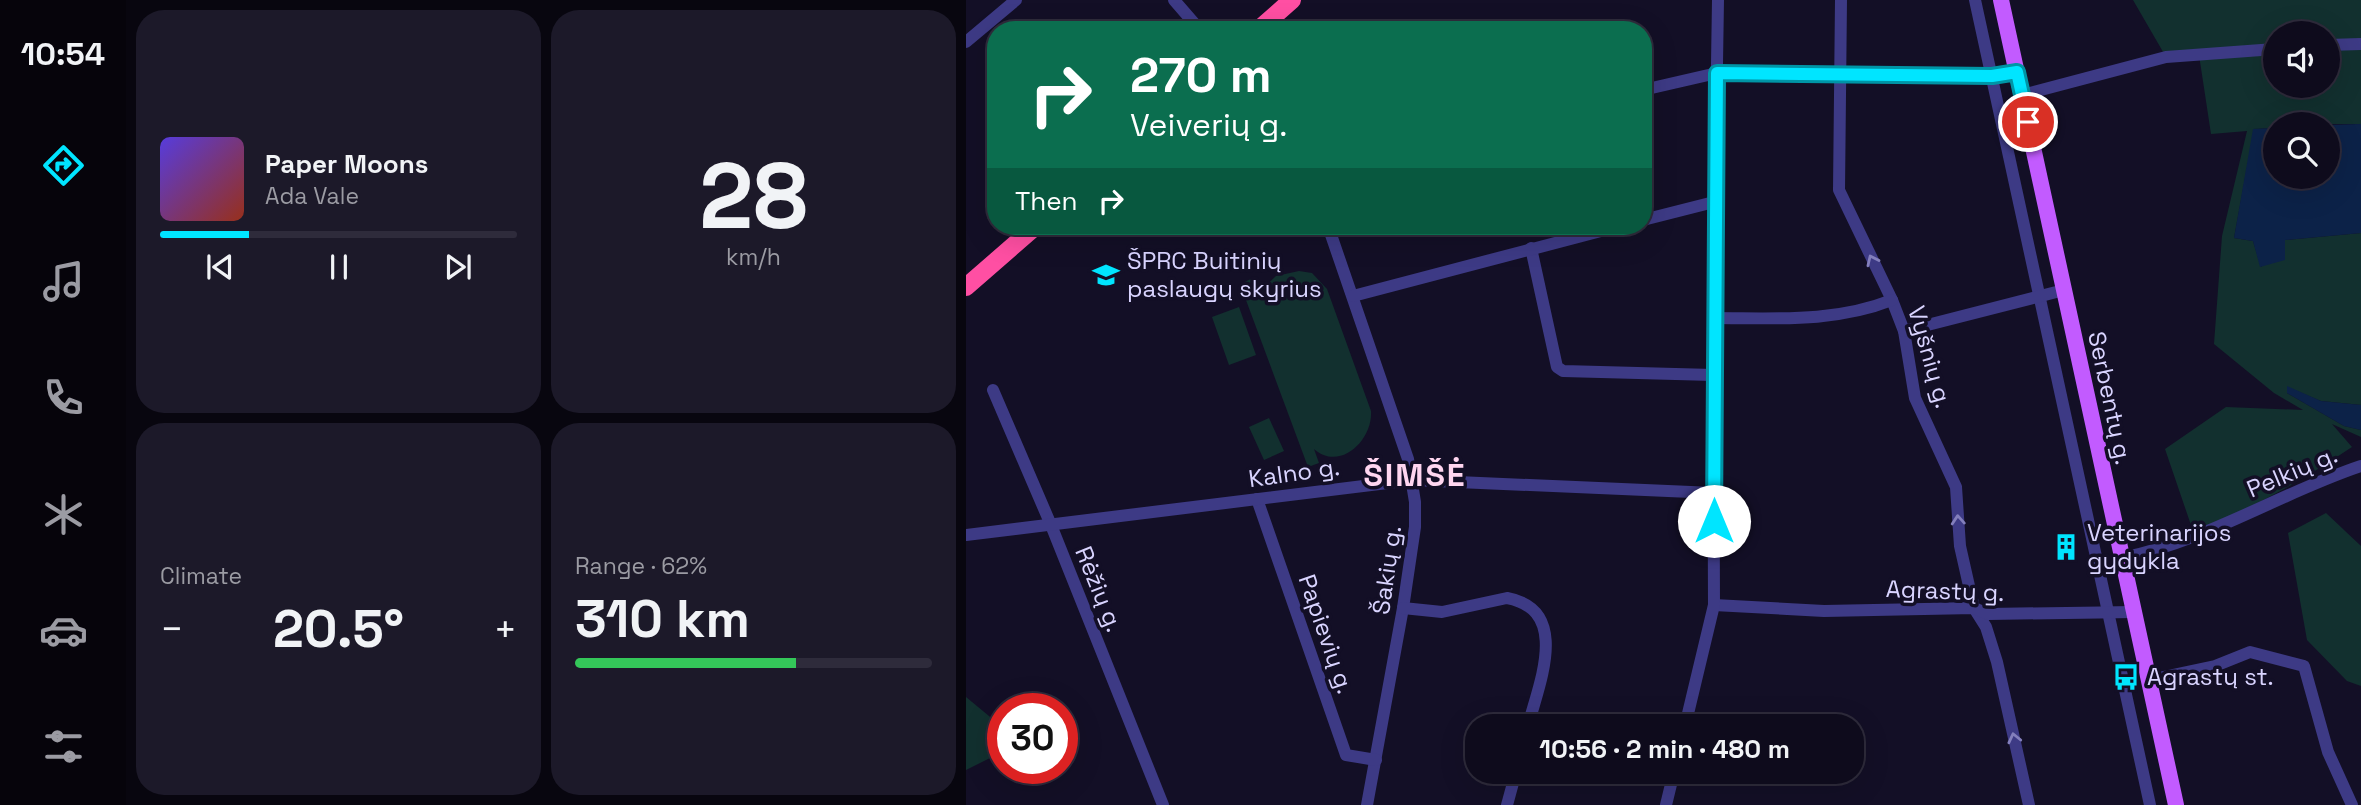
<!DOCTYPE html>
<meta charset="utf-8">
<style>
:root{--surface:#0e0b1c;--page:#1c1929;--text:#f1f3f6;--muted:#9b9ba3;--line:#2e2b3b;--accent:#00e5ff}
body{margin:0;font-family:"Space Grotesk",sans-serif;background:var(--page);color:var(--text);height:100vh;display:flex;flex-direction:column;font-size:26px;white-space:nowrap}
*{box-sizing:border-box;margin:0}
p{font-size:23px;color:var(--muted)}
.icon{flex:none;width:38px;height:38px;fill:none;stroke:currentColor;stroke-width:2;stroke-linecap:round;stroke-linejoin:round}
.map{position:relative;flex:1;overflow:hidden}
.details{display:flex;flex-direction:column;gap:10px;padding:10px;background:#08060f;width:840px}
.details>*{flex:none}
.hud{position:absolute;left:21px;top:21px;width:665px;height:214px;border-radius:28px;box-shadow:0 7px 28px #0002,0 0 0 2px var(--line);background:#0b6e4f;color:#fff;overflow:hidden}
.tools{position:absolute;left:1297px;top:21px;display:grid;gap:14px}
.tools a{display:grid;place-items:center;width:77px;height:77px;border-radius:50%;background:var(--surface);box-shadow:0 7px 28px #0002,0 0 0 2px var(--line);font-size:35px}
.speed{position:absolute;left:21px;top:693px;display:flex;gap:14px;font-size:35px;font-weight:700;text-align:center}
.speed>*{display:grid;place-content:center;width:91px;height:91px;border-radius:50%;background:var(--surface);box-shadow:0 7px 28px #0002,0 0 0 2px var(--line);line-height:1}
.speed .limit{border:10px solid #d22;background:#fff;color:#111}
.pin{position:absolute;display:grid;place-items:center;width:60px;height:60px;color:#fff;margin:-30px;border:4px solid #fff;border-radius:50%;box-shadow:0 2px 7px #0007}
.me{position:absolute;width:77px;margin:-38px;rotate:0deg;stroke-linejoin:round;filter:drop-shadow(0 0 5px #0008)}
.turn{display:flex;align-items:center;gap:24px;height:147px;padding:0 28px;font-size:32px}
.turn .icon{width:91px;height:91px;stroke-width:2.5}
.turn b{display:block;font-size:49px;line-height:60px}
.then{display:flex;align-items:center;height:66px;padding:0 28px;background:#0003;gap:14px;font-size:26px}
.big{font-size:52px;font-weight:800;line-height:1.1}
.details .widget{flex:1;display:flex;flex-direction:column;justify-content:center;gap:10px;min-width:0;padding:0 24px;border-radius:28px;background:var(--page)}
.details .dial{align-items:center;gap:0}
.dial b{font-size:91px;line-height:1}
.song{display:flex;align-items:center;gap:21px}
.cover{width:84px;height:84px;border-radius:10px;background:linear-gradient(135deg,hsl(250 70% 55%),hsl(10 70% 35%))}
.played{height:7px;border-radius:4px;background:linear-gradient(90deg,var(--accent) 25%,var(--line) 25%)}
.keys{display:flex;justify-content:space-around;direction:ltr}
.heat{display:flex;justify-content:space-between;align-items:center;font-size:38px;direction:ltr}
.charge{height:10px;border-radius:5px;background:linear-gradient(90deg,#34c759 62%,var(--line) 0)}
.details .tiles{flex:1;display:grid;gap:10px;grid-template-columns:repeat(2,1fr)}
.trip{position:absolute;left:499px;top:714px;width:399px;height:70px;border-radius:28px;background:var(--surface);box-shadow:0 7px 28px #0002,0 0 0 2px var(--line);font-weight:800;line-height:70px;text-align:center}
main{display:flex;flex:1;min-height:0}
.dock{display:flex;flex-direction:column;width:126px;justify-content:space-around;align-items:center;background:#06040b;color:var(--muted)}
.dock .icon{width:49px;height:49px}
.dock .active{color:var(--accent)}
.dock b{font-size:32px;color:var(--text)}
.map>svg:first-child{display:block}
</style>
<main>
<nav class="dock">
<b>10:54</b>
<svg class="icon active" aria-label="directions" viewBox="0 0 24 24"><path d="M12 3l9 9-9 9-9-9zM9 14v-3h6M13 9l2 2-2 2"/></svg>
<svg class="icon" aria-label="music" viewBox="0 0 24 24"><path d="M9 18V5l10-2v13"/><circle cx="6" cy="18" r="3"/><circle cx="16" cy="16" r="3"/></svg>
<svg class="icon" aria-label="phone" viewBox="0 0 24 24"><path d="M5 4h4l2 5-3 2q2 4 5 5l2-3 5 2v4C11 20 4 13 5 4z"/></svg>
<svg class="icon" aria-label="climate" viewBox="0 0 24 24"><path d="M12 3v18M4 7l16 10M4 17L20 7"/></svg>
<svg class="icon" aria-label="car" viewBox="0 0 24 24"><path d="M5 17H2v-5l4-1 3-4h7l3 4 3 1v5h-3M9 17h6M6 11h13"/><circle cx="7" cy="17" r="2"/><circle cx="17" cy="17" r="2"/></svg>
<svg class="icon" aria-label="filters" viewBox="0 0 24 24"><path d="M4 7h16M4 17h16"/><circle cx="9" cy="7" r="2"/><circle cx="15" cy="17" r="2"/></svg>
</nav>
<section class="details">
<div class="tiles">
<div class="widget">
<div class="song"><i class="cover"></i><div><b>Paper Moons</b><p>Ada Vale</p></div></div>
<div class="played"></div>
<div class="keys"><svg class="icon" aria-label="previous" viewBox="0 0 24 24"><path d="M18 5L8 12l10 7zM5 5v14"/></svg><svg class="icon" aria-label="pause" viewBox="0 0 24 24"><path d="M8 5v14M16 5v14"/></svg><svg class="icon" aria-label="next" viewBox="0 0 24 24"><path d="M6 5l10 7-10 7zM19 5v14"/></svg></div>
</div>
<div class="widget dial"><b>28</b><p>km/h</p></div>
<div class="widget"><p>Climate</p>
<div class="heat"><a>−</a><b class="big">20.5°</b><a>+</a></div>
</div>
<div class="widget"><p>Range · 62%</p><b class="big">310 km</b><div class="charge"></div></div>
</div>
</section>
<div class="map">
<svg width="1395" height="805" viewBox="0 0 1395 805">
<rect width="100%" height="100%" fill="#130f26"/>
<g fill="#12302f" fill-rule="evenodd">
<path d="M 1167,0 L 1395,0 L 1395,124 L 1309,124 L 1309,128 L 1288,129 L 1268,238 L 1287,241 L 1295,267 L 1319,240 L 1395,233 L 1395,405 L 1355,401 L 1321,387 L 1321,393 L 1378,426 L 1395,430 L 1395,437 L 1366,424 L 1386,447 C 1337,480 1283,511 1227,531 L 1199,449 L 1260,407 L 1337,410 L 1308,393 L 1248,344 L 1256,236 L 1281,131 L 1245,134 L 1233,55 L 1200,57 ZM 1309,33 L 1362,33 L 1362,86 L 1309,86 Z"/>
<path d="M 333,271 L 346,273 L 361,289 L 405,411 C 407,440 374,472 348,449 L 353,463 L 342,467 L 274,284 L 285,279 L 292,293 L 310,276 Z"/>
<polygon points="273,307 290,355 263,365 246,317"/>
<polygon points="303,418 318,451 298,460 283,427"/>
<polygon points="1360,513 1395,546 1395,686 1381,681 1341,640 1322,533"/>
<polygon points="0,697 29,721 30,743 24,758 0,770"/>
</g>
<g fill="#0c2248">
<polygon points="1395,124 1395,233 1319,240 1319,260 1294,267 1287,241 1268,238 1287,129 1309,128 1309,177 1362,177 1362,125"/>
<polygon points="1321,386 1355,401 1395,405 1395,430 1378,426 1321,393"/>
</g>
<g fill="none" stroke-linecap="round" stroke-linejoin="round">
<g stroke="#3d3a85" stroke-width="12">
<polyline points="208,0 234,30"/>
<polyline points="875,0 873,190 926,300 938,331 949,398 990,487 994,546 1008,608 1020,627 1031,662 1063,805"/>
<polyline points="1009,0 1184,805"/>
<polyline points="0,42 50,0"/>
<polyline points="1362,45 1395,44"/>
<polyline points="677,90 751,73 1026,76 1051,72"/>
<polyline points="1056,95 1200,57 1309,49"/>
<polyline points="677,220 748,202"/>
<polyline points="362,226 442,459 449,502 449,527 437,608 401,805"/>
<polyline points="565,248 591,367 597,371 747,375"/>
<polyline points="387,296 654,226"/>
<path d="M 747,318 C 808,318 868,323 926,300"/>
<polyline points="938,331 1098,290"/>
<polyline points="27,390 85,525 197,805"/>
<polyline points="291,499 380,755 410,760"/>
<polyline points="0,535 446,480 748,493"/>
<path d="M 1156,558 C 1241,541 1314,493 1395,466"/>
<polyline points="748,605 858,611 1008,608 1022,614 1168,612"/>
<path d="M 437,608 L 476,612 L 541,598 C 606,610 572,686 562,726"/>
<polyline points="1183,680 1249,666 1284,652 1338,666 1362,752 1386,805"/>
<polyline points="719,726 748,605 747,318 752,0"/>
<polyline points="541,805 550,772"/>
<polyline points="700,805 708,772"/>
</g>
<polyline stroke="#c25bff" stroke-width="16" points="1035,0 1210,805"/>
<g stroke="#ff4fa3" stroke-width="18">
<polyline points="292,30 326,0"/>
<polyline points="0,287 70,226"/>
</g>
</g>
<defs><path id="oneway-chevron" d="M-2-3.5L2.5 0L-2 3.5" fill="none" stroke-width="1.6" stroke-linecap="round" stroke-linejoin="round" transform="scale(1.75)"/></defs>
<g stroke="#837fbc">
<use href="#oneway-chevron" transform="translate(906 260) rotate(-115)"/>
<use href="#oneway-chevron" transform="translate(992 520) rotate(-94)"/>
<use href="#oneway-chevron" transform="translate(1048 738) rotate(-103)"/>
</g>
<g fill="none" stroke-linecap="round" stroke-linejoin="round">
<defs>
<polyline id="route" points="748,521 751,73 1026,76 1051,72 1062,122"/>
</defs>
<use href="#route" stroke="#0095a6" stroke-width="18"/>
<use href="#route" stroke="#00e5ff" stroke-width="12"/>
</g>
<defs>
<symbol id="school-bare" viewBox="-9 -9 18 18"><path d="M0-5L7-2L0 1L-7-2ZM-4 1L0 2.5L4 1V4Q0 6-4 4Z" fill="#00e5ff" stroke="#130f26" stroke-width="2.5" paint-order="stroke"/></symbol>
<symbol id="building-bare" viewBox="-9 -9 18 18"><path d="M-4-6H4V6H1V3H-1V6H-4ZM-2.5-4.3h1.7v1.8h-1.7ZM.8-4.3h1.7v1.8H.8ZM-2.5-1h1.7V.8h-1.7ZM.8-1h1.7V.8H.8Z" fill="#00e5ff" stroke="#130f26" stroke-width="2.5" paint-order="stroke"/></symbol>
<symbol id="bus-bare" viewBox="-9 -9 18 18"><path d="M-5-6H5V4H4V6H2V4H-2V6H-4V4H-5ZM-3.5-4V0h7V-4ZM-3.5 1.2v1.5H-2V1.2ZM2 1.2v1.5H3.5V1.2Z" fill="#00e5ff" stroke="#130f26" stroke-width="2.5" paint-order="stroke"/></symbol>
</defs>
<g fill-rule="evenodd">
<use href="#school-bare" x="121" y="256" width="38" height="38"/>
<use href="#building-bare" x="1081" y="528" width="38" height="38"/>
<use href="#bus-bare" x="1141" y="658" width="38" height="38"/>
</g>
<g text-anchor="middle" stroke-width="7" stroke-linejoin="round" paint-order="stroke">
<g font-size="24" fill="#d9d4ff" stroke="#130f26" text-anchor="start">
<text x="161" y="269">ŠPRC Buitinių<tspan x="161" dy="28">paslaugų skyrius</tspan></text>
<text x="1121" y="541">Veterinarijos<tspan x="1121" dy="28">gydykla</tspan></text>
<text x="1181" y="685">Agrastų st.</text>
</g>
<g font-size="24" fill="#d9d4ff" stroke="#130f26">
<text transform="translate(964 357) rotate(74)" y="8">Vyšnių g.</text>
<text transform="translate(1144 398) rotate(78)" y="8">Serbentų g.</text>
<text transform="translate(1326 472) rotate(-23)" y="8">Pelkių g.</text>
<text transform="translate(328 473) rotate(-8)" y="8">Kalno g.</text>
<text transform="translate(421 570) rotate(-82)" y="8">Šakių g.</text>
<text transform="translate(133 589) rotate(68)" y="8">Rėžių g.</text>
<text transform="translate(979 591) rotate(2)" y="8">Agrastų g.</text>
<text transform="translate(360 634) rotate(71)" y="8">Papievių g.</text>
</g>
<g font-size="32" font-weight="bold" letter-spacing="2" fill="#ffd6f0" stroke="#130f26">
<text x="449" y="486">ŠIMŠĖ</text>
</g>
</g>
</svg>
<div class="tools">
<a><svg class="icon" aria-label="sound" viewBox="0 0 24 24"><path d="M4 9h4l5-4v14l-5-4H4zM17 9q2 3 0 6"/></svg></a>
<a><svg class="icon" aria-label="search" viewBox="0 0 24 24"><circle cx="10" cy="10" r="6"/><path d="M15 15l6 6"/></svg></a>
</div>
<div class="speed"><div class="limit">30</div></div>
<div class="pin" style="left:1062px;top:122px;background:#d93025"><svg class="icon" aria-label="arrive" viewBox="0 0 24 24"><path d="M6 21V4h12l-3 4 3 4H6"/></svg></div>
<svg class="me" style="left:748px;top:521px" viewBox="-20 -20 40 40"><circle r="19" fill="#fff"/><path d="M0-13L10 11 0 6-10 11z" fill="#00e5ff"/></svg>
<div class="trip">10:56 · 2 min · 480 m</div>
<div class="hud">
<div class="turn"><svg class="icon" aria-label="right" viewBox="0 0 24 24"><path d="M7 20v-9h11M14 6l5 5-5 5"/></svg><div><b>270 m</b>Veiverių g.</div></div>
<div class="then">Then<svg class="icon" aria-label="right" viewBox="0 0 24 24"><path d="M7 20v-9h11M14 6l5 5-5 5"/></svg></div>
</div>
</div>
</main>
